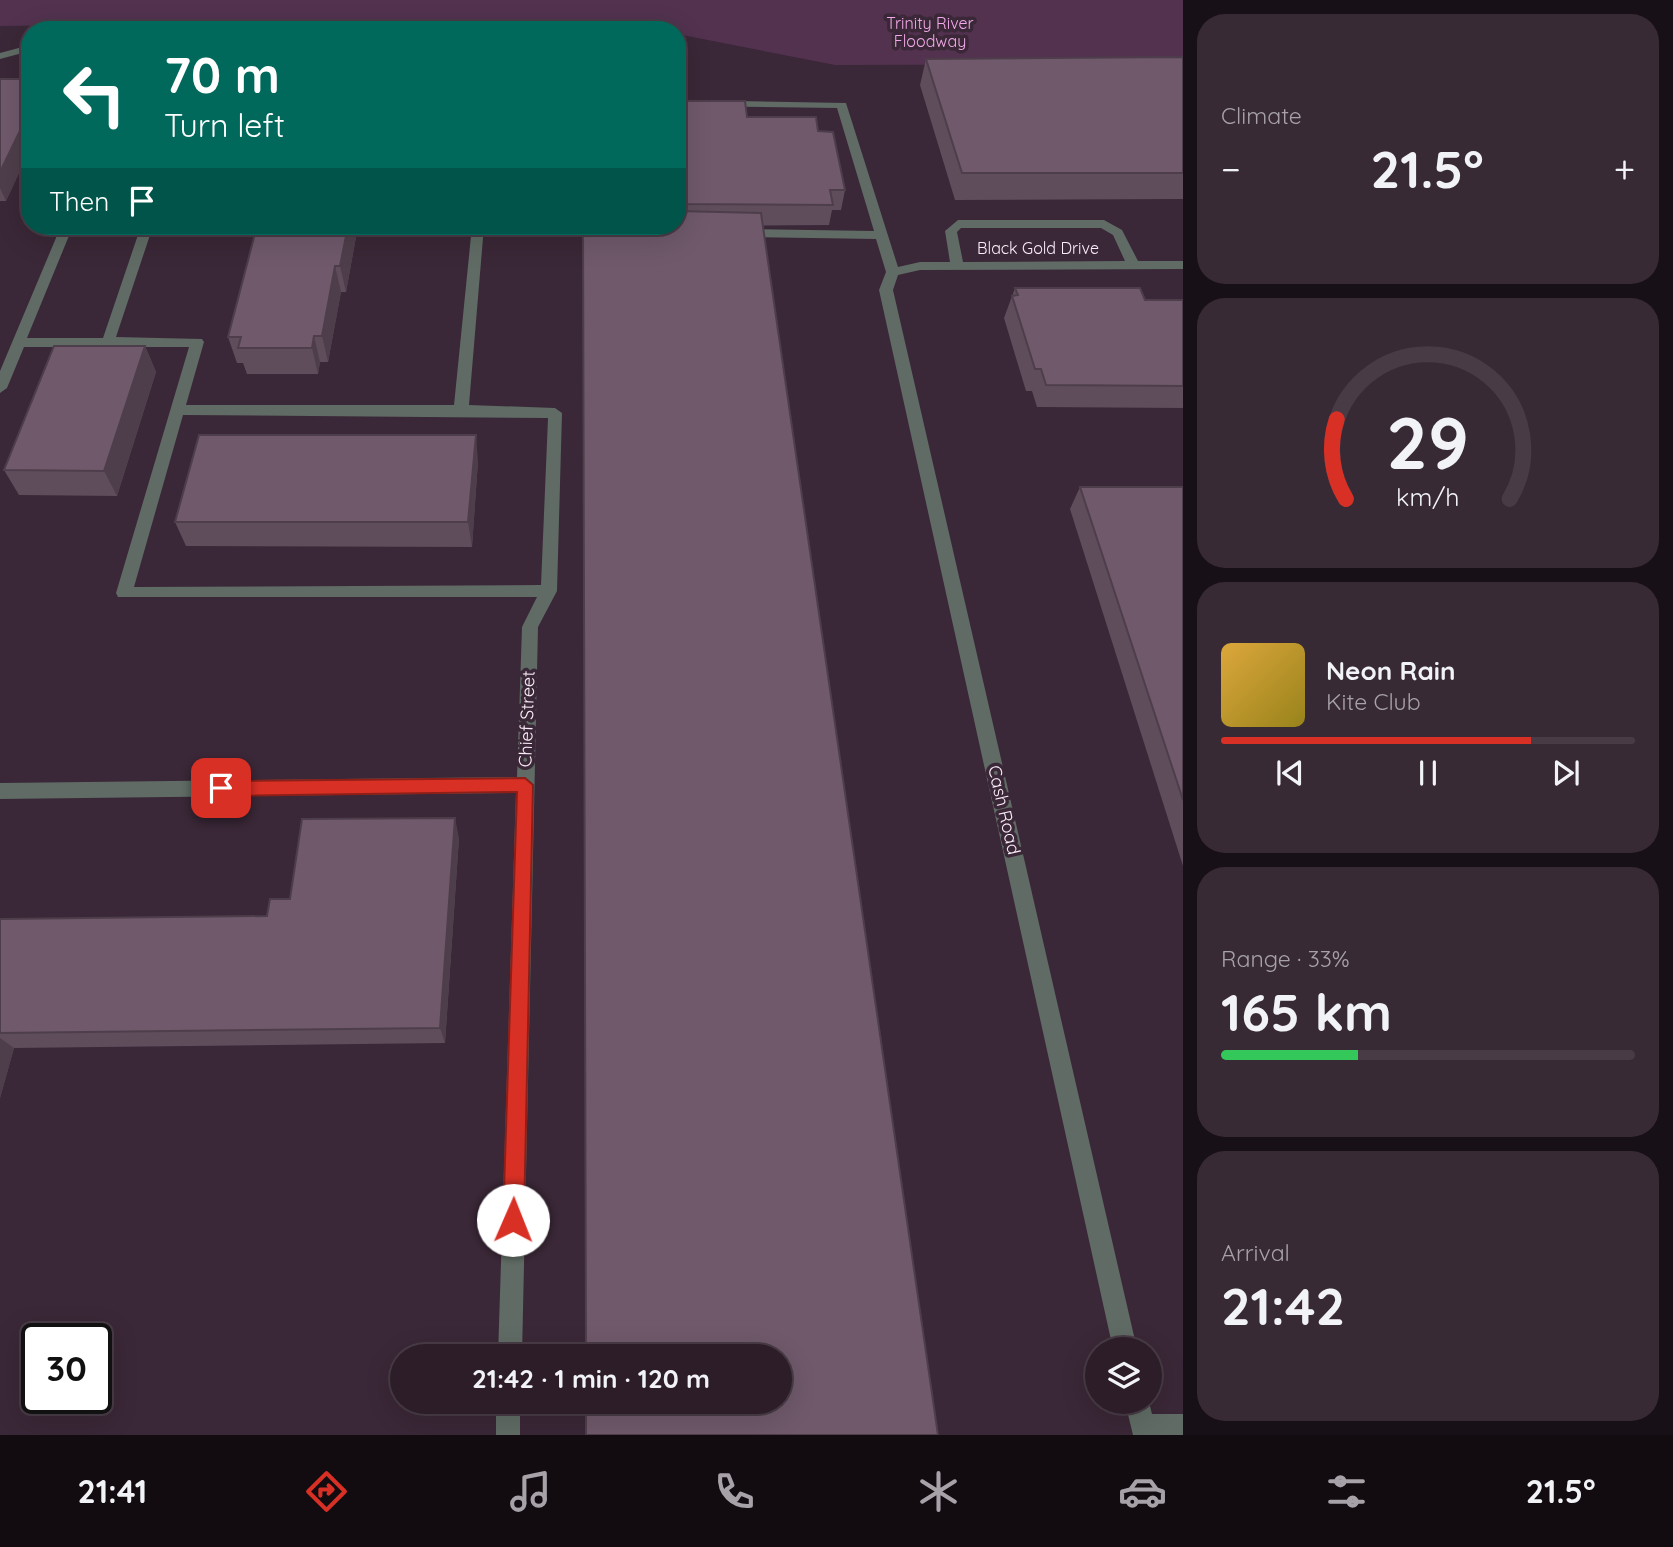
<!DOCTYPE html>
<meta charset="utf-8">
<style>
:root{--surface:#2c1d29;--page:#382a35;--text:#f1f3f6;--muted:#a6a2a8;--line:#483b46;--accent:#d93025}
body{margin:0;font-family:Quicksand,sans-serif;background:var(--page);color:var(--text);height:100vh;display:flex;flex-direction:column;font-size:26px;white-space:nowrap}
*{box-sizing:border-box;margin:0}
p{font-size:23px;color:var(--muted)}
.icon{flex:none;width:38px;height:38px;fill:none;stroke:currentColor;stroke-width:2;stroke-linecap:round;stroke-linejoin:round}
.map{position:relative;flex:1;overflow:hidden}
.panel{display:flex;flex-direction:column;gap:14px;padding:14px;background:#181017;width:490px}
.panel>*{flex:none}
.banner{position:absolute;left:21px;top:21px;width:665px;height:214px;border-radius:28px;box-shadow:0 7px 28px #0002,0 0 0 2px var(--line);background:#00695c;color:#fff;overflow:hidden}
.buttons{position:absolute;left:1085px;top:1337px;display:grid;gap:14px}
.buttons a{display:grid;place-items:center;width:77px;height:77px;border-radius:50%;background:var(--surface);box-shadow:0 7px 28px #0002,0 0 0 2px var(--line);font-size:35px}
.speed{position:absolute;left:21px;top:1323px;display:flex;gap:14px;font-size:35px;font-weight:700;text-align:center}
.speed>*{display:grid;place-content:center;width:91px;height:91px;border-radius:50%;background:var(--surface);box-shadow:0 7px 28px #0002,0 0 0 2px var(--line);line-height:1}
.speed .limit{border:4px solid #111;border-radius:10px;background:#fff;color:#111}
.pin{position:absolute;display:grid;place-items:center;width:60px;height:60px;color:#fff;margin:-30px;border-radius:14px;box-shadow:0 4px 10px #0006}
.me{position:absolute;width:77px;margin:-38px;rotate:1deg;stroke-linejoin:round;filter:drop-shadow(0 0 5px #0008)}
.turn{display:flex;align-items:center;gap:24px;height:147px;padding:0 28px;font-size:32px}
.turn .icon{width:91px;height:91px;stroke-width:2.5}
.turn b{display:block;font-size:49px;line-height:60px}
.then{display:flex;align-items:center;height:66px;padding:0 28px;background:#0003;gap:14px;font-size:26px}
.big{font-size:52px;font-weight:700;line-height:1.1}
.panel .card{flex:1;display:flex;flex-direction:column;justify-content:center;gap:10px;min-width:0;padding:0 24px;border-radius:28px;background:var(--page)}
.panel .dial{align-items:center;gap:0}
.dial svg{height:182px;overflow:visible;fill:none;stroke:var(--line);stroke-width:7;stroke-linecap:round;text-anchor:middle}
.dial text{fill:var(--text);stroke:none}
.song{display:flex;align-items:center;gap:21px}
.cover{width:84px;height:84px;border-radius:10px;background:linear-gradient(135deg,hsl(40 70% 55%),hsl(50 70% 35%))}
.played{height:7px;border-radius:4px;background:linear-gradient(90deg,var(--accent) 75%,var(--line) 75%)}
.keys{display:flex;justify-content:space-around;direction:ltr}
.heat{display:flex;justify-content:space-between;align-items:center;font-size:38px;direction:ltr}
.charge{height:10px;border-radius:5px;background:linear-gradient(90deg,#34c759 33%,var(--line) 0)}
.trip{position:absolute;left:390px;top:1344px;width:402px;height:70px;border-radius:35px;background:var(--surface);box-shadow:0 7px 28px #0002,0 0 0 2px var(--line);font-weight:700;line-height:70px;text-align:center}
.dock{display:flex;height:112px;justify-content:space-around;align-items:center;background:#120c10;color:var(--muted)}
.dock .icon{width:49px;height:49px}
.dock .on{color:var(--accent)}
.dock b{font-size:32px;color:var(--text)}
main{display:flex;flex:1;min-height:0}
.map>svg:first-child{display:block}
</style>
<main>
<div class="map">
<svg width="1183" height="1435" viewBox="0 0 1183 1435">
<rect width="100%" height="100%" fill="#3a2737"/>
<polygon fill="#52324f" points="0,0 1183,0 1183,64 835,65 677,34 677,30 653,30 594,19 0,26"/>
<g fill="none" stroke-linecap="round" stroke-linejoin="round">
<g fill="#5f6b64" fill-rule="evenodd">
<polygon points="30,45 30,51 0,59 0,53"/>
<path d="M 677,100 L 846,103 L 898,267 L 920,262 L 950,262 L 945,231 L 958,220 L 1104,220 L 1122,230 L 1138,261 L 1183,261 L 1183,269 L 920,270 L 898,275 L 893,290 L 1137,1349 L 1113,1349 L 879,290 L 886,272 L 876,239 L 742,237 L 736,233 L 742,229 L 874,231 L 837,108 L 677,106 ZM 961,228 L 1101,228 L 1113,235 L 1125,261 L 963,262 L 957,232 Z"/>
<path d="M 61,226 L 73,226 L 27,338 L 103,338 L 141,226 L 153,226 L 116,337 L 202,339 L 204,342 L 186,405 L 454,405 L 472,226 L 484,226 L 469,405 L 555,408 L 562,413 L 557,591 L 538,627 L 522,1356 L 498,1356 L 516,793 L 0,799 L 0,783 L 517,777 L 522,627 L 537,597 L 118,597 L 116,593 L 189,347 L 24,347 L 7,388 L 0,393 L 0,371 ZM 183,415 L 548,418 L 541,585 L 134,587 Z"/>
<rect x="496" y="1402" width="24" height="33"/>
<polygon points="1125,1402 1149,1402 1152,1414 1183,1414 1183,1435 1133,1435"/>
</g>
</g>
<g fill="#5f4d5c">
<polygon points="1183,57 1183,199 955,200 920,85 926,59"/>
<polygon points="0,79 30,79 30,149 6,201 0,201"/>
<polygon points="677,101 747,117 818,131 845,190 841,210 832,210 829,225 677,226"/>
<polygon points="257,226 358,226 346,292 341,292 328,362 320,362 318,374 247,374 243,363 237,363 228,337"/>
<polygon points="1015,288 1145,300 1183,300 1183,408 1037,407 1032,391 1026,391 1004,318"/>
<polygon points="145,346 156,372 117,496 19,495 4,470"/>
<polygon points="478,461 472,547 186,546 175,522"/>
<polygon points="1080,487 1183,487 1183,866 1070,509"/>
<polygon points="459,838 445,1043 14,1048 0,1098 0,919 267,916 290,899"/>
</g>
<g fill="#4e3e4b">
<polygon points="30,110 30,149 6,201 0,188 0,172"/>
<polygon points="348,226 358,226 346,292 340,266"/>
<polygon points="335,266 341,292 328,362 322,336"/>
<polygon points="314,336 320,362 318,374 312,348"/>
<polygon points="145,346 156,372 117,496 104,471"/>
<polygon points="476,435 478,461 472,547 468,522"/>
<polygon points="455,818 459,838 445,1043 440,1028"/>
<polygon points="0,1038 14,1048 0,1098"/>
</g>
<g fill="#6f596b" stroke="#4e3e4b" stroke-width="2">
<polygon points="1183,57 1183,173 962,173 926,59"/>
<polygon points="0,79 30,79 30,110 0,172"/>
<polygon points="677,101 745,101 747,117 816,117 818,131 833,132 845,190 830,190 833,205 677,204"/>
<polygon points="677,211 761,213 938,1435 586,1435 586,1402 780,1402 780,1356 586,1356 583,226 677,226"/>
<polygon points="257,226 348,226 340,266 335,266 322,336 314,336 312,348 238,348 241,337 228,337"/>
<polygon points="1015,288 1140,288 1145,300 1183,300 1183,386 1046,385 1041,369 1035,369 1012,296 1018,295"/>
<polygon points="54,346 145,346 104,471 4,470"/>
<polygon points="199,435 476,435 468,522 175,522"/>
<polygon points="1080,487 1183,487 1183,800"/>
<polygon points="455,818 440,1028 0,1033 0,919 267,916 270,899 290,899 302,819"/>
</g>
<polygon fill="#d93025" stroke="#8d1f18" stroke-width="2" points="525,778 533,785 524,1220 521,1228 513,1231 506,1228 503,1220 517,792 221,796 213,788 221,781"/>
<g text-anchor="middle" stroke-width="7" stroke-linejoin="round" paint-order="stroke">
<g font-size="16" fill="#f2a9e9" stroke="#3a2737">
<text x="930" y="29">Trinity River<tspan x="930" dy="18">Floodway</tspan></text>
</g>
<g font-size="16" fill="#faeef8" stroke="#3a2737">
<text x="1038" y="254">Black Gold Drive</text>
</g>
<g font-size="18" fill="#faeef8" stroke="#3a2737">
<text transform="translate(527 719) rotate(-88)" y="6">Chief Street</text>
<text transform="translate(1004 810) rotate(77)" y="6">Cash Road</text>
</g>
</g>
</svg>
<div class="buttons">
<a><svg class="icon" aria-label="layers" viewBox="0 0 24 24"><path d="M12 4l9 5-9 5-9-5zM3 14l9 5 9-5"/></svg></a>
</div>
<div class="speed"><div class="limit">30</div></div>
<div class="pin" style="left:221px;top:788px;background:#d93025"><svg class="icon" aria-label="arrive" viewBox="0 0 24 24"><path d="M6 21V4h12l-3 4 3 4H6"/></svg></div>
<svg class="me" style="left:513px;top:1220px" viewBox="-20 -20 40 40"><circle r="19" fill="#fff"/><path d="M0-13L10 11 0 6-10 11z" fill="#d93025"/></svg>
<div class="trip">21:42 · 1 min · 120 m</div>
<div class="banner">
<div class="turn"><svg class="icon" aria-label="left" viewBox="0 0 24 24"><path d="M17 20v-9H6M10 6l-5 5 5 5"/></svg><div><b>70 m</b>Turn left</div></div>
<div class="then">Then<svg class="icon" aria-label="arrive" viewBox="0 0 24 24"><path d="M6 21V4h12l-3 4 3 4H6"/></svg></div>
</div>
</div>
<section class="panel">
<div class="card"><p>Climate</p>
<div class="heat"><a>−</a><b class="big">21.5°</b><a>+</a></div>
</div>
<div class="card dial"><svg viewBox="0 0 100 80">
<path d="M14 69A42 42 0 1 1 86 69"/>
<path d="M14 69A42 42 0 0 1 10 34" stroke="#d93025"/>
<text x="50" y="56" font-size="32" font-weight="700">29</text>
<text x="50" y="72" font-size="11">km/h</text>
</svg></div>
<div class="card">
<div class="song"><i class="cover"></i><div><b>Neon Rain</b><p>Kite Club</p></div></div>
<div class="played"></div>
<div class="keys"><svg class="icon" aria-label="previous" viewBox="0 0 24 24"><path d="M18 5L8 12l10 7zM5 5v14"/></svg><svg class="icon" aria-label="pause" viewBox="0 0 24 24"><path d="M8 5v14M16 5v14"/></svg><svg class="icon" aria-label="next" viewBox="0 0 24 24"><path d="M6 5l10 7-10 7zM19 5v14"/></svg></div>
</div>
<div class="card"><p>Range · 33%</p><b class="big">165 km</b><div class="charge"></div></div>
<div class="card"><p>Arrival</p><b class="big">21:42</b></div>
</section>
</main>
<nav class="dock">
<b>21:41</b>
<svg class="icon on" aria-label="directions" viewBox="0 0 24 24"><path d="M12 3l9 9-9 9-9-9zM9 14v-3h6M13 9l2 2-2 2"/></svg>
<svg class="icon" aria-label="music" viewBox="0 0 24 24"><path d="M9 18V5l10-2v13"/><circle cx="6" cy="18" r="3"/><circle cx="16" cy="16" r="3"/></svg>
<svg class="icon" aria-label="phone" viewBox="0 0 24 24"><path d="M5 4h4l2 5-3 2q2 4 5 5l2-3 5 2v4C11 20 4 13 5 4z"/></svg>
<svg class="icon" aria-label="climate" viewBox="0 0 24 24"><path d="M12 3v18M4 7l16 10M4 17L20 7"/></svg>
<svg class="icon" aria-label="car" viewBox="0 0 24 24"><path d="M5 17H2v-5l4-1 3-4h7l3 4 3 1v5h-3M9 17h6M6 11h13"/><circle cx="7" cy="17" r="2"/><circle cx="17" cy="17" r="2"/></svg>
<svg class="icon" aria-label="filters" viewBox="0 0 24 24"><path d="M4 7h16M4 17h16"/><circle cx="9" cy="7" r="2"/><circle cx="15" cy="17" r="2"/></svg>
<b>21.5°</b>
</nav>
